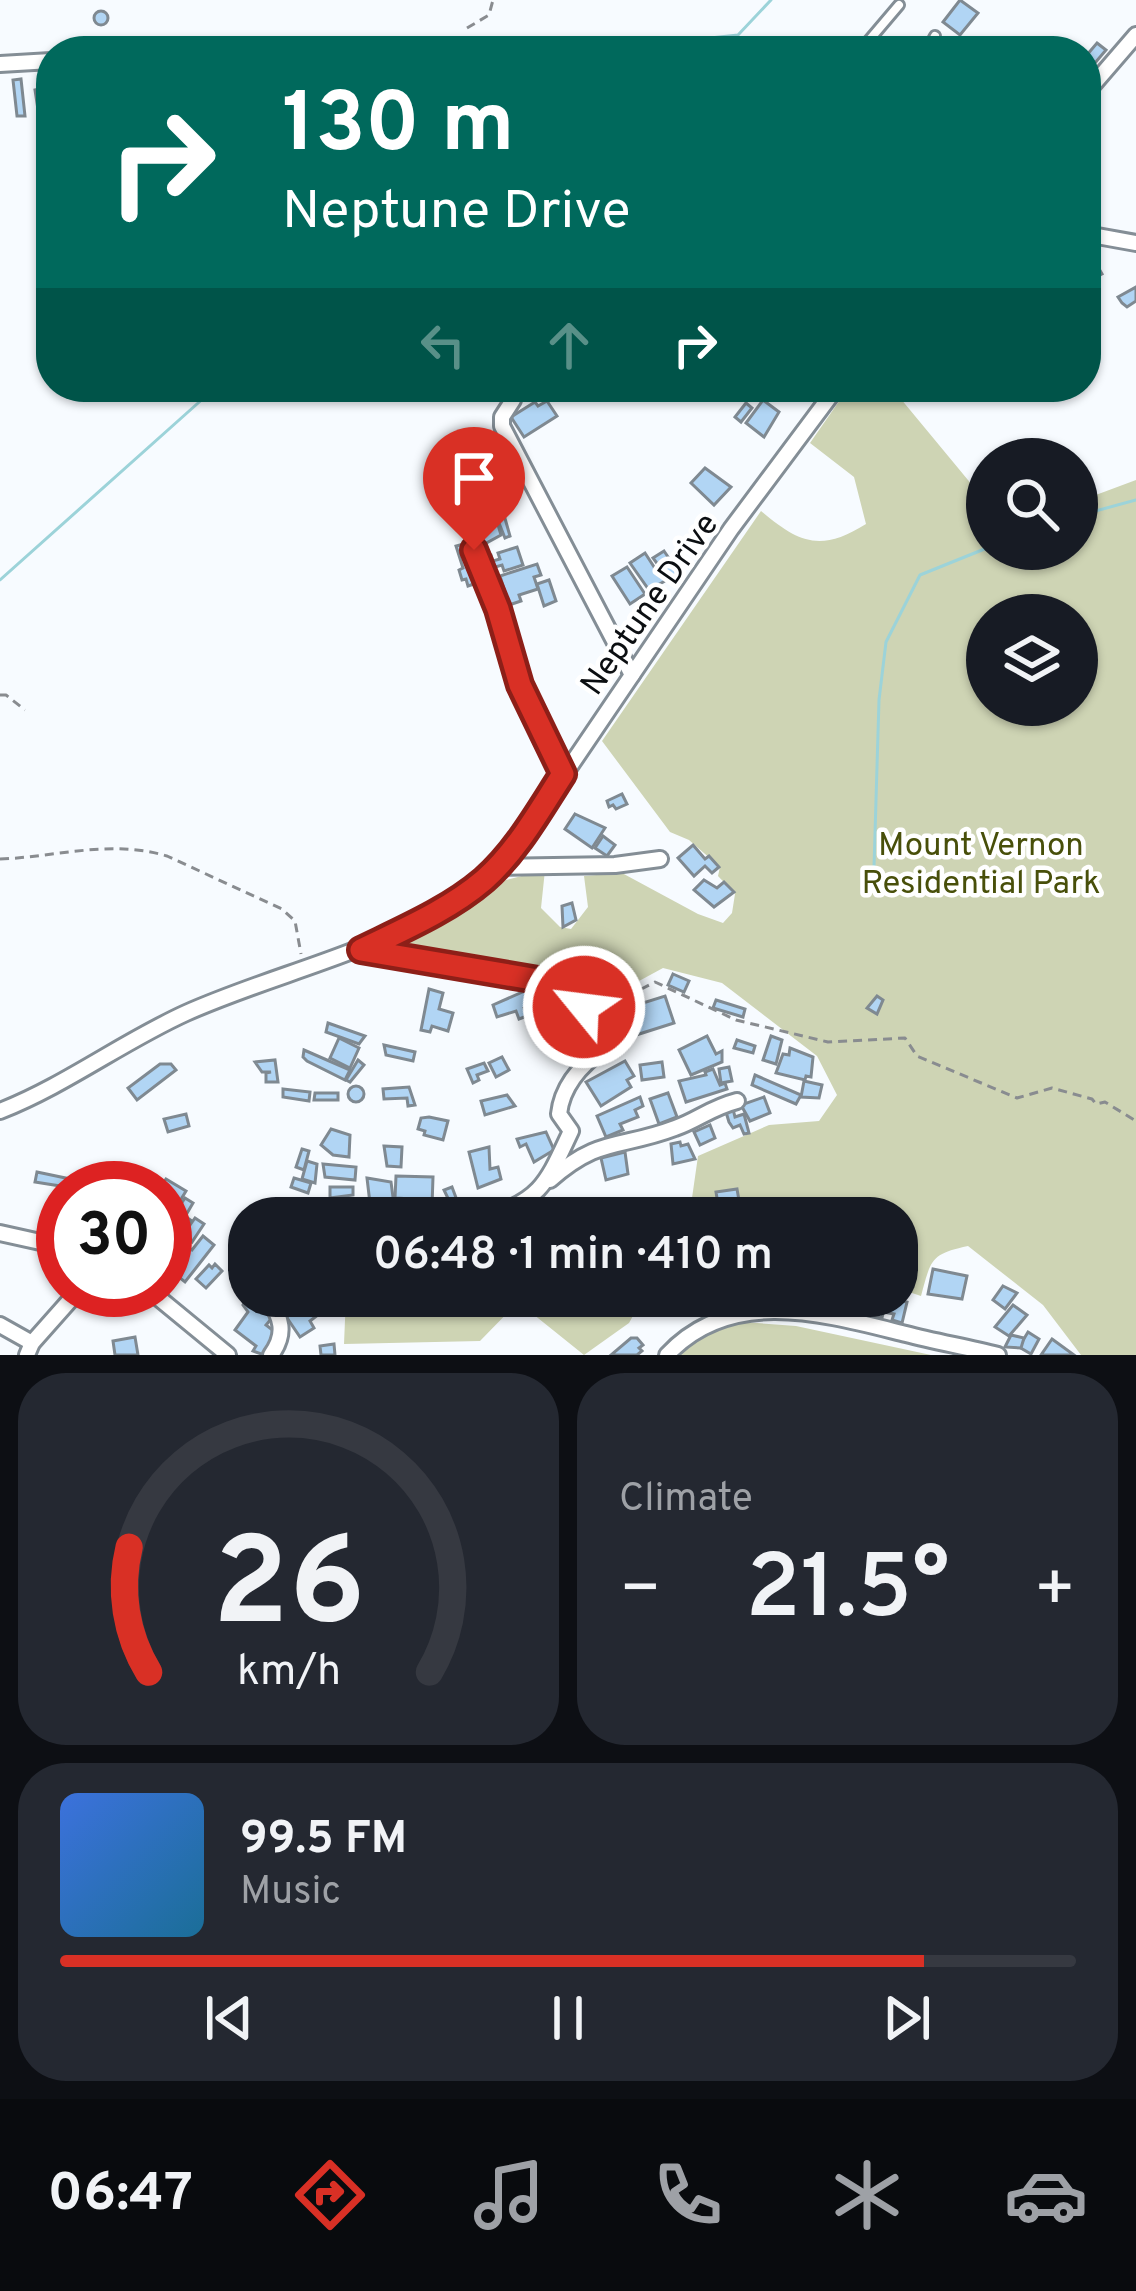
<!DOCTYPE html>
<meta charset="utf-8">
<style>
:root{--surface:#171b24;--page:#242831;--text:#f1f3f6;--muted:#9ea1a6;--line:#363941;--accent:#d93025}
body{margin:0;font-family:Overpass,sans-serif;background:var(--page);color:var(--text);height:100vh;display:flex;flex-direction:column;font-size:45px;white-space:nowrap}
*{box-sizing:border-box;margin:0}
p{font-size:39px;color:var(--muted)}
.icon{flex:none;width:66px;height:66px;fill:none;stroke:currentColor;stroke-width:2;stroke-linecap:round;stroke-linejoin:round}
.map{position:relative;height:1355px;overflow:hidden}
.drawer{display:flex;flex-direction:column;gap:18px;padding:18px;background:#0d0f14;flex:1}
.drawer>*{flex:none}
.guide{position:absolute;left:36px;top:36px;width:1065px;height:366px;border-radius:48px;box-shadow:0 3px 9px #0004;background:#00695c;color:#fff;overflow:hidden}
.buttons{position:absolute;left:966px;top:438px;display:grid;gap:24px}
.buttons a{display:grid;place-items:center;width:132px;height:132px;border-radius:50%;background:var(--surface);box-shadow:0 3px 9px #0004;font-size:60px}
.speed{position:absolute;left:36px;top:1161px;display:flex;gap:24px;font-size:60px;font-weight:700;text-align:center}
.speed>*{display:grid;place-content:center;width:156px;height:156px;border-radius:50%;background:var(--surface);box-shadow:0 3px 9px #0004;line-height:1}
.speed .limit{border:18px solid #d22;background:#fff;color:#111}
.pin{position:absolute;display:grid;place-items:center;width:102px;height:102px;color:#fff;margin:-123px -51px;border-radius:50% 50% 50% 0;rotate:-45deg;box-shadow:0 0 12px #0007}
.pin .icon{rotate:45deg}
.me{position:absolute;width:132px;margin:-66px;rotate:299deg;stroke-linejoin:round;filter:drop-shadow(0 0 9px #0008)}
.turn{display:flex;align-items:center;gap:42px;height:252px;padding:0 48px;font-size:54px}
.turn .icon{width:156px;height:156px;stroke-width:2.5}
.turn b{display:block;font-size:84px;line-height:102px}
.lanes{display:flex;align-items:center;height:114px;padding:0 48px;background:#0003;justify-content:center;gap:60px;direction:ltr}
.lanes .off{opacity:.35}
.big{font-size:90px;font-weight:600;line-height:1.1}
.drawer .tile{flex:1;display:flex;flex-direction:column;justify-content:center;gap:18px;min-width:0;padding:0 42px;border-radius:48px;background:var(--page)}
.drawer .dial{align-items:center;gap:0}
.dial svg{height:312px;overflow:visible;fill:none;stroke:var(--line);stroke-width:7;stroke-linecap:round;text-anchor:middle}
.dial text{fill:var(--text);stroke:none}
.song{display:flex;align-items:center;gap:36px}
.cover{width:144px;height:144px;border-radius:18px;background:linear-gradient(135deg,hsl(220 70% 55%),hsl(200 70% 35%))}
.played{height:12px;border-radius:6px;background:linear-gradient(90deg,var(--accent) 85%,var(--line) 85%)}
.keys{display:flex;justify-content:space-around;direction:ltr}
.heat{display:flex;justify-content:space-between;align-items:center;font-size:66px;direction:ltr}
.drawer .tiles{flex:1;display:grid;gap:18px;grid-template-columns:1fr 1fr}
.tile:last-child{grid-column:span 2}
.trip{position:absolute;left:228px;top:1197px;width:690px;height:120px;border-radius:48px;background:var(--surface);box-shadow:0 3px 9px #0004;font-weight:600;line-height:120px;text-align:center}
.menu{display:flex;height:192px;justify-content:space-around;align-items:center;background:#090b0e;color:var(--muted)}
.menu .icon{width:84px;height:84px}
.menu .on{color:var(--accent)}
.menu b{font-size:54px;color:var(--text)}
.map>svg:first-child{display:block}
</style>
<div class="map">
<svg width="1136" height="1355" viewBox="0 0 1136 1355">
<rect width="100%" height="100%" fill="#f7fbff"/>
<g fill="#ced4b4" fill-rule="evenodd">
<path d="M 849,387 L 891,387 L 987,503 L 987,549 L 1077,549 L 1077,502 L 1136,480 L 1136,1355 L 1081,1355 L 1043,1305 L 968,1246 C 930,1254 931,1260 921,1296 L 897,1288 L 897,1218 L 795,1218 L 794,1213 L 680,1218 L 690,1212 L 698,1156 L 769,1125 L 819,1121 L 837,1095 L 817,1056 L 722,983 L 663,968 L 593,1006 L 552,977 L 380,950 L 491,884 L 545,870 L 541,908 L 560,927 L 571,929 L 588,907 L 584,876 L 622,873 L 698,914 L 723,923 L 732,913 L 735,894 L 718,876 L 720,867 L 689,840 L 670,832 L 602,741 L 761,511 C 800,544 821,552 866,524 L 854,477 L 810,443 ZM 987,615 L 1077,615 L 1077,705 L 987,705 Z"/>
<polygon points="346,1296 514,1296 535,1308 553,1296 644,1296 629,1323 584,1355 518,1302 480,1341 344,1344"/>
<polygon points="729,1321 796,1326 931,1355 675,1355 691,1341"/>
</g>
<g fill="none" stroke-linecap="round" stroke-linejoin="round">
<g stroke="#9cd3d9" stroke-width="3">
<polyline points="590,51 738,35 771,0"/>
<polyline points="1077,516 1136,500"/>
<polyline points="0,580 216,387"/>
<polyline points="874,867 879,700 886,642 920,575 987,548"/>
</g>
</g>
<g fill="#b1d5f4" stroke="#7f8991" stroke-width="3">
<polygon points="960,0 978,13 960,35 943,22"/>
<circle cx="101" cy="18" r="7"/>
<polygon points="1097,43 1106,50 1095,63 1086,56"/>
<polygon points="21,79 25,116 17,116 13,80"/>
<polygon points="44,88 48,115 39,116 35,90"/>
<polygon points="1089,265 1098,267 1102,274 1087,282"/>
<polygon points="1136,287 1136,301 1127,307 1122,303 1118,297"/>
<polygon points="763,400 779,412 764,437 746,423"/>
<polygon points="547,401 557,416 524,437 511,417 535,402 538,406"/>
<polygon points="746,403 752,408 741,422 735,417"/>
<polygon points="705,468 731,487 714,505 691,483"/>
<polygon points="504,515 510,536 505,538 497,518"/>
<polygon points="496,518 501,535 479,547 472,525"/>
<polygon points="467,543 480,582 468,586 466,579 462,580 459,570 463,568 456,546"/>
<polygon points="517,547 523,565 504,571 502,565 495,567 497,574 489,576 483,557 491,555 493,561 500,559 498,553"/>
<polygon points="664,551 679,573 649,590 630,563 645,553 660,576 664,573 653,558"/>
<polygon points="537,564 541,575 534,577 538,589 519,595 521,601 509,605 500,576"/>
<polygon points="627,567 645,594 630,604 612,576"/>
<polygon points="549,580 556,601 544,606 537,584"/>
<polygon points="622,794 627,804 616,809 613,805 609,807 607,801"/>
<polygon points="575,814 605,828 592,848 565,829"/>
<polygon points="603,836 615,845 607,856 595,848"/>
<polygon points="693,845 705,859 709,856 719,867 712,873 705,866 694,876 678,858"/>
<polygon points="704,880 717,888 724,882 734,892 714,907 694,890"/>
<polygon points="572,903 576,920 563,927 562,906"/>
<polygon points="673,974 689,981 684,992 668,985"/>
<polygon points="429,989 443,993 439,1009 453,1013 448,1031 432,1026 430,1032 421,1030"/>
<polygon points="527,990 532,1006 524,1008 527,1016 519,1019 516,1011 497,1017 493,1005"/>
<polygon points="665,996 674,1023 636,1035 627,1008"/>
<polygon points="877,996 883,1000 877,1014 867,1008"/>
<polygon points="716,1000 745,1009 743,1017 713,1008"/>
<polygon points="328,1023 365,1036 359,1044 326,1032"/>
<polygon points="707,1036 716,1054 722,1051 722,1062 691,1075 679,1050"/>
<polygon points="771,1036 782,1040 776,1064 763,1060"/>
<polygon points="339,1038 359,1048 350,1068 330,1058"/>
<polygon points="737,1040 755,1046 753,1053 734,1048"/>
<polygon points="384,1045 415,1052 413,1061 386,1055"/>
<polygon points="790,1048 813,1057 811,1077 806,1076 805,1080 776,1073 783,1054 789,1055"/>
<polygon points="304,1050 350,1070 345,1080 307,1061 303,1057"/>
<polygon points="502,1057 509,1070 496,1077 489,1063"/>
<polygon points="275,1060 278,1082 266,1082 266,1073 271,1072 262,1072 255,1062"/>
<polygon points="358,1060 364,1065 350,1082 346,1080"/>
<polygon points="625,1061 634,1076 627,1080 631,1087 601,1106 586,1082"/>
<polygon points="662,1062 664,1077 642,1080 640,1065"/>
<polygon points="484,1063 488,1071 477,1075 479,1080 473,1083 467,1069"/>
<polygon points="160,1064 171,1064 176,1070 137,1100 128,1088"/>
<polygon points="729,1067 732,1081 721,1083 719,1069"/>
<polygon points="713,1069 720,1085 725,1083 727,1089 686,1102 679,1081 706,1075 705,1072"/>
<polygon points="755,1075 801,1095 796,1104 752,1085"/>
<polygon points="804,1081 822,1085 819,1098 801,1097"/>
<circle cx="356" cy="1094" r="8"/>
<polygon points="409,1087 415,1105 408,1106 407,1098 384,1099 383,1089"/>
<polygon points="283,1089 310,1092 309,1101 283,1097"/>
<polygon points="315,1093 338,1093 338,1100 314,1100"/>
<polygon points="668,1093 677,1117 659,1124 650,1099"/>
<polygon points="507,1095 515,1106 485,1115 481,1101"/>
<polygon points="640,1097 643,1106 635,1110 638,1117 620,1124 623,1130 606,1137 597,1116"/>
<polygon points="764,1097 770,1113 750,1121 741,1105"/>
<polygon points="733,1109 735,1117 744,1114 749,1133 744,1134 740,1125 733,1128 729,1122 726,1112"/>
<polygon points="186,1114 189,1126 168,1132 164,1119"/>
<polygon points="429,1117 448,1121 443,1140 424,1135 425,1131 418,1129 421,1118"/>
<polygon points="710,1125 715,1138 700,1145 694,1132"/>
<polygon points="331,1129 350,1135 349,1157 333,1155 321,1145"/>
<polygon points="546,1132 554,1150 534,1162 526,1144 520,1147 517,1139"/>
<polygon points="680,1142 681,1146 688,1144 695,1159 673,1164 671,1144"/>
<polygon points="384,1146 402,1147 401,1167 387,1166"/>
<polygon points="489,1147 490,1169 498,1167 501,1179 478,1188 469,1152"/>
<polygon points="302,1149 309,1151 304,1170 296,1167"/>
<polygon points="625,1152 628,1174 606,1180 601,1158"/>
<polygon points="307,1161 317,1164 315,1183 302,1179"/>
<polygon points="323,1164 356,1167 355,1180 325,1177"/>
<polygon points="37,1172 75,1180 73,1188 35,1182"/>
<polygon points="396,1176 433,1177 432,1206 410,1206 411,1199 395,1198"/>
<polygon points="294,1178 311,1183 308,1193 291,1187"/>
<polygon points="367,1178 391,1182 395,1212 371,1212"/>
<polygon points="166,1179 186,1191 169,1219 165,1217 165,1188 160,1188"/>
<polygon points="330,1187 353,1187 353,1195 330,1198"/>
<polygon points="452,1187 461,1211 455,1213 444,1190"/>
<polygon points="737,1189 740,1206 719,1210 716,1192"/>
<polygon points="60,1197 63,1210 58,1221 51,1218"/>
<polygon points="185,1198 193,1203 186,1215 177,1210"/>
<polygon points="286,1201 308,1204 310,1218 283,1217"/>
<polygon points="318,1202 327,1202 330,1218 319,1218"/>
<polygon points="364,1204 364,1218 336,1218 335,1205"/>
<polygon points="179,1212 192,1221 181,1235 169,1226"/>
<polygon points="195,1218 204,1224 192,1242 183,1235"/>
<polygon points="176,1234 189,1243 182,1252 170,1244"/>
<polygon points="203,1236 214,1245 185,1282 170,1270 188,1247 192,1250"/>
<polygon points="167,1245 179,1253 171,1265 165,1261"/>
<polygon points="215,1264 222,1271 206,1288 196,1279 209,1265 212,1268"/>
<polygon points="933,1269 967,1276 962,1299 928,1294"/>
<polygon points="1003,1286 1017,1293 1005,1309 993,1300"/>
<polygon points="301,1296 306,1296 318,1315 310,1321 314,1328 300,1337 281,1309 292,1301 297,1303 295,1300"/>
<polygon points="326,1296 340,1296 339,1313 328,1313"/>
<polygon points="860,1296 886,1300 882,1318 857,1311"/>
<polygon points="887,1297 907,1302 902,1323 892,1320 894,1314 883,1312"/>
<polygon points="247,1299 272,1318 266,1325 279,1335 264,1355 253,1351 256,1346 235,1330 248,1312 243,1305"/>
<polygon points="1013,1305 1027,1315 1009,1336 995,1327"/>
<polygon points="1028,1332 1039,1339 1031,1354 1019,1347"/>
<polygon points="1011,1335 1024,1338 1021,1348 1005,1347"/>
<polygon points="135,1337 138,1355 115,1355 113,1341"/>
<polygon points="631,1338 637,1338 643,1345 639,1348 642,1351 637,1355 611,1355"/>
<polygon points="1052,1339 1074,1355 1041,1355"/>
<polygon points="334,1344 335,1355 321,1355 320,1346"/>
</g>
<g fill="none" stroke-linecap="round" stroke-linejoin="round">
<defs>
<g id="service">
<polyline points="860,51 899,5"/>
<polyline points="927,51 935,36"/>
</g>
<g id="minor">
<polyline points="0,64 51,61"/>
<polyline points="1086,93 1136,35"/>
<polyline points="1086,234 1136,243"/>
<polyline points="513,400 502,417 502,426 632,675"/>
<polyline points="474,550 498,609 521,685 563,774"/>
<polyline points="497,867 615,865 660,859"/>
<path d="M 361,951 L 538,979 L 564,990 L 607,1036 L 606,1047 C 583,1063 562,1085 559,1114 L 571,1131 C 547,1182 542,1200 485,1218"/>
<path d="M 0,1111 C 66,1085 122,1042 186,1013 C 300,962 429,945 516,846 L 731,529 L 837,387"/>
<path d="M 550,1180 C 600,1136 620,1149 675,1128 C 698,1120 710,1108 737,1101"/>
<polyline points="0,1233 63,1247"/>
<polyline points="149,1290 228,1355"/>
<path d="M 268,1296 C 281,1318 287,1333 271,1355"/>
<polyline points="0,1325 32,1343"/>
<polyline points="27,1355 32,1343 79,1290"/>
<path d="M 667,1355 C 731,1286 825,1314 906,1334 C 936,1342 967,1347 998,1355"/>
</g>
</defs>
<use href="#service" stroke="#848e96" stroke-width="14"/>
<use href="#minor" stroke="#848e96" stroke-width="20"/>
<g stroke="#898c90" stroke-width="3" stroke-dasharray="9 6" stroke-linecap="butt">
<polyline points="467,28 489,15 493,0"/>
<polyline points="0,695 6,695 25,710"/>
<path d="M 0,859 C 57,857 110,839 167,856 L 282,909 L 295,921 L 301,954"/>
<polyline points="601,1010 655,982 736,1020 828,1042 905,1038 917,1056 1017,1098 1052,1088 1092,1099 1096,1104 1105,1102 1136,1121"/>
</g>
<use href="#service" stroke="#fff" stroke-width="8"/>
<use href="#minor" stroke="#fff" stroke-width="14"/>
</g>
<g fill="none" stroke-linecap="round" stroke-linejoin="round">
<defs>
<path id="route" d="M 474,550 L 498,609 L 520,685 L 563,774 C 539,811 517,851 484,880 C 449,910 402,930 361,950 L 538,980 L 564,990 L 584,1007"/>
</defs>
<use href="#route" stroke="#8d1f18" stroke-width="30"/>
<use href="#route" stroke="#d93025" stroke-width="21"/>
</g>
<g text-anchor="middle" stroke-width="9" stroke-linejoin="round" paint-order="stroke">
<g font-size="33" fill="#0b0e11" stroke="#fff">
<text transform="translate(648 603) rotate(-55)" y="12">Neptune Drive</text>
</g>
<g font-size="33" fill="#484f0a" stroke="#fff">
<text x="981" y="855">Mount Vernon<tspan x="981" dy="38">Residential Park</tspan></text>
</g>
</g>
</svg>
<div class="buttons">
<a><svg class="icon" aria-label="search" viewBox="0 0 24 24"><circle cx="10" cy="10" r="6"/><path d="M15 15l6 6"/></svg></a>
<a><svg class="icon" aria-label="layers" viewBox="0 0 24 24"><path d="M12 4l9 5-9 5-9-5zM3 14l9 5 9-5"/></svg></a>
</div>
<div class="speed"><div class="limit">30</div></div>
<div class="pin" style="left:474px;top:550px;background:#d93025"><svg class="icon" aria-label="arrive" viewBox="0 0 24 24"><path d="M6 21V4h12l-3 4 3 4H6"/></svg></div>
<svg class="me" style="left:584px;top:1007px" viewBox="-20 -20 40 40"><circle r="17" fill="#d93025" stroke="#fff" stroke-width="3"/><path d="M0-11L8 9 0 5-8 9z" fill="#fff"/></svg>
<div class="trip">06:48 · 1 min · 410 m</div>
<div class="guide">
<div class="turn"><svg class="icon" aria-label="right" viewBox="0 0 24 24"><path d="M7 20v-9h11M14 6l5 5-5 5"/></svg><div><b>130 m</b>Neptune Drive</div></div>
<div class="lanes"><svg class="icon off" aria-label="left" viewBox="0 0 24 24"><path d="M17 20v-9H6M10 6l-5 5 5 5"/></svg><svg class="icon off" aria-label="ahead" viewBox="0 0 24 24"><path d="M12 20V5M6 11l6-6 6 6"/></svg><svg class="icon" aria-label="right" viewBox="0 0 24 24"><path d="M7 20v-9h11M14 6l5 5-5 5"/></svg></div>
</div>
</div>
<section class="drawer">
<div class="tiles">
<div class="tile dial"><svg viewBox="0 0 100 80">
<path d="M14 69A42 42 0 1 1 86 69"/>
<path d="M14 69A42 42 0 0 1 9 37" stroke="#d93025"/>
<text x="50" y="56" font-size="32" font-weight="700">26</text>
<text x="50" y="72" font-size="11">km/h</text>
</svg></div>
<div class="tile"><p>Climate</p>
<div class="heat"><a>−</a><b class="big">21.5°</b><a>+</a></div>
</div>
<div class="tile">
<div class="song"><i class="cover"></i><div><b>99.5 FM</b><p>Music</p></div></div>
<div class="played"></div>
<div class="keys"><svg class="icon" aria-label="previous" viewBox="0 0 24 24"><path d="M18 5L8 12l10 7zM5 5v14"/></svg><svg class="icon" aria-label="pause" viewBox="0 0 24 24"><path d="M8 5v14M16 5v14"/></svg><svg class="icon" aria-label="next" viewBox="0 0 24 24"><path d="M6 5l10 7-10 7zM19 5v14"/></svg></div>
</div>
</div>
</section>
<nav class="menu">
<b>06:47</b>
<svg class="icon on" aria-label="directions" viewBox="0 0 24 24"><path d="M12 3l9 9-9 9-9-9zM9 14v-3h6M13 9l2 2-2 2"/></svg>
<svg class="icon" aria-label="music" viewBox="0 0 24 24"><path d="M9 18V5l10-2v13"/><circle cx="6" cy="18" r="3"/><circle cx="16" cy="16" r="3"/></svg>
<svg class="icon" aria-label="phone" viewBox="0 0 24 24"><path d="M5 4h4l2 5-3 2q2 4 5 5l2-3 5 2v4C11 20 4 13 5 4z"/></svg>
<svg class="icon" aria-label="climate" viewBox="0 0 24 24"><path d="M12 3v18M4 7l16 10M4 17L20 7"/></svg>
<svg class="icon" aria-label="car" viewBox="0 0 24 24"><path d="M5 17H2v-5l4-1 3-4h7l3 4 3 1v5h-3M9 17h6M6 11h13"/><circle cx="7" cy="17" r="2"/><circle cx="17" cy="17" r="2"/></svg>
</nav>
